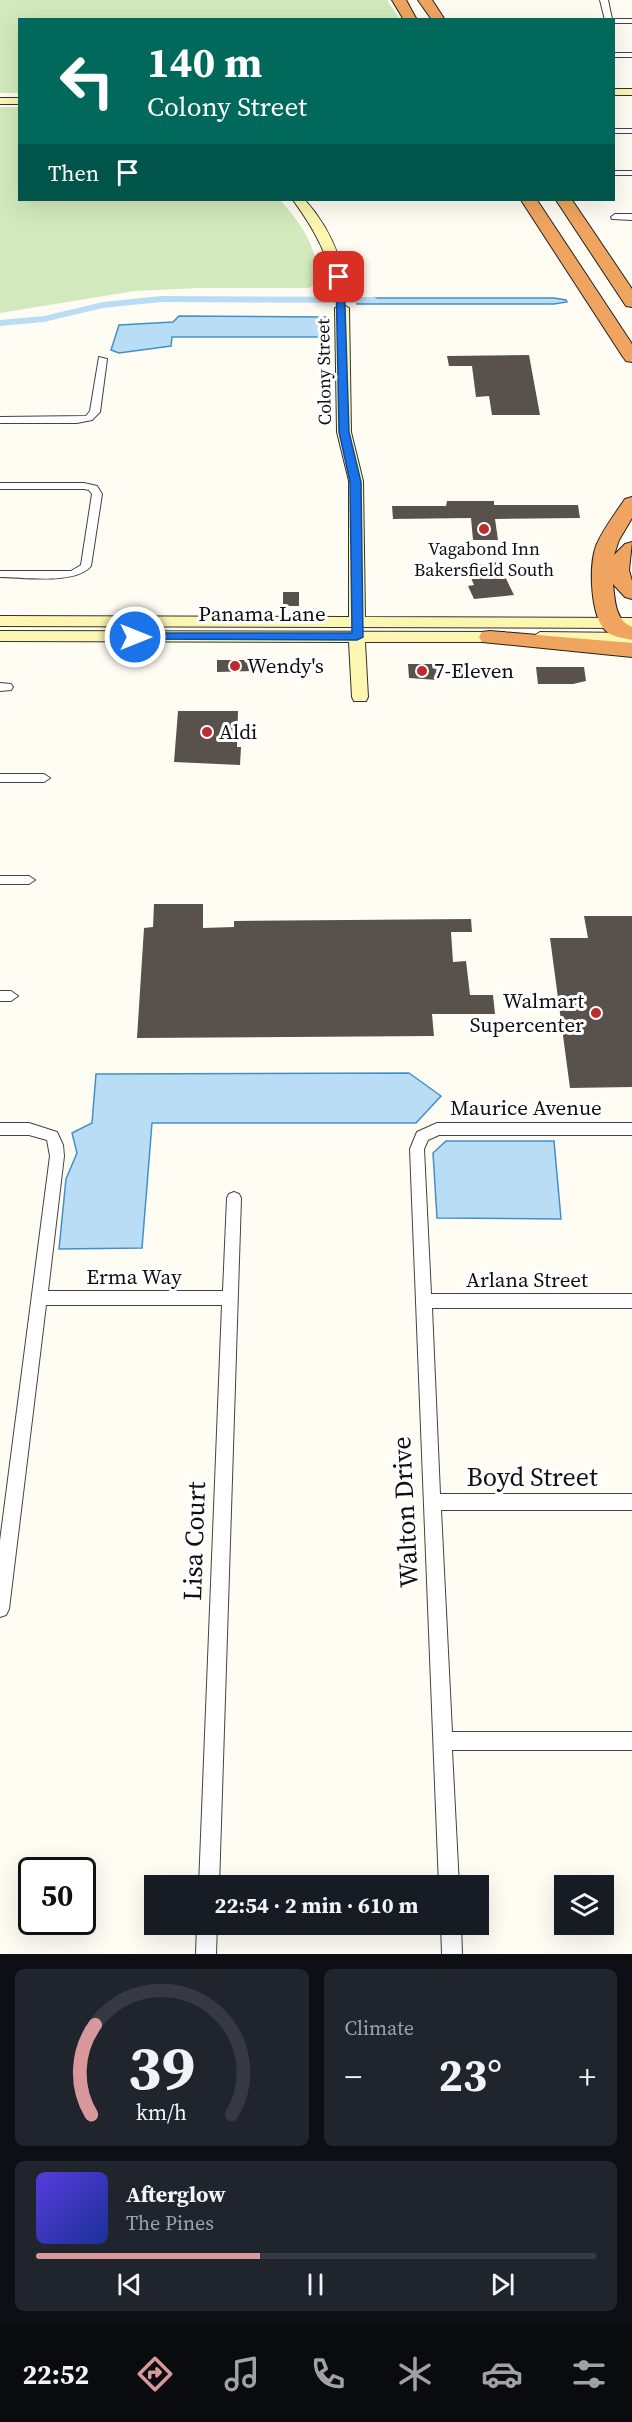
<!DOCTYPE html>
<meta charset="utf-8">
<style>
:root{--surface:#171b24;--page:#20242c;--text:#f1f3f6;--muted:#9ea1a6;--line:#363941;--accent:#d9999c}
body{margin:0;font-family:"Source Serif 4",serif;background:var(--page);color:var(--text);height:100vh;display:flex;flex-direction:column;font-size:22px;white-space:nowrap}
*{box-sizing:border-box;margin:0}
p{font-size:20px;color:var(--muted)}
.icon{flex:none;width:33px;height:33px;fill:none;stroke:currentColor;stroke-width:2;stroke-linecap:round;stroke-linejoin:round}
.map{position:relative;height:1954px;overflow:hidden}
.panel{display:flex;flex-direction:column;gap:15px;padding:15px;background:#0d0f14;flex:1}
.panel>*{flex:none}
.guide{position:absolute;left:18px;top:18px;width:597px;height:183px;border-radius:0px;box-shadow:0 6px 24px #0002;background:#00695c;color:#fff;overflow:hidden}
.fabs{position:absolute;left:554px;top:1875px;display:grid;gap:12px}
.fabs a{display:grid;place-items:center;width:60px;height:60px;border-radius:0px;background:var(--surface);box-shadow:0 6px 24px #0002;font-size:30px}
.speed{position:absolute;left:18px;top:1857px;display:flex;gap:12px;font-size:30px;font-weight:700;text-align:center}
.speed>*{display:grid;place-content:center;width:78px;height:78px;border-radius:50%;background:var(--surface);box-shadow:0 6px 24px #0002;line-height:1}
.speed .limit{border:3px solid #111;border-radius:9px;background:#fff;color:#111}
.pin{position:absolute;display:grid;place-items:center;width:51px;height:51px;color:#fff;margin:-26px;border-radius:12px;box-shadow:0 3px 9px #0006}
.me{position:absolute;width:66px;margin:-33px;rotate:90deg;stroke-linejoin:round;filter:drop-shadow(0 0 4px #0008)}
.turn{display:flex;align-items:center;gap:21px;height:126px;padding:0 30px;font-size:27px}
.turn .icon{width:78px;height:78px;stroke-width:2.5}
.turn b{display:block;font-size:42px;line-height:51px}
.then{display:flex;align-items:center;height:57px;padding:0 30px;background:#0003;gap:12px;font-size:22px}
.big{font-size:45px;font-weight:700;line-height:1.1}
.panel .widget{flex:1;display:flex;flex-direction:column;justify-content:center;gap:9px;min-width:0;padding:0 21px;border-radius:9px;background:var(--page)}
.panel .dial{align-items:center;gap:0}
.dial svg{height:156px;overflow:visible;fill:none;stroke:var(--line);stroke-width:7;stroke-linecap:round;text-anchor:middle}
.dial text{fill:var(--text);stroke:none}
.song{display:flex;align-items:center;gap:18px}
.cover{width:72px;height:72px;border-radius:9px;background:linear-gradient(135deg,hsl(250 70% 55%),hsl(230 70% 35%))}
.played{height:6px;border-radius:3px;background:linear-gradient(90deg,var(--accent) 40%,var(--line) 40%)}
.keys{display:flex;justify-content:space-around;direction:ltr}
.heat{display:flex;justify-content:space-between;align-items:center;font-size:33px;direction:ltr}
.panel .tiles{flex:1;display:grid;gap:15px;grid-template-columns:1fr 1fr}
.widget:last-child{grid-column:span 2}
.trip{position:absolute;left:144px;top:1875px;width:345px;height:60px;border-radius:0px;background:var(--surface);box-shadow:0 6px 24px #0002;font-weight:700;line-height:60px;text-align:center}
.tabs{display:flex;height:96px;justify-content:space-around;align-items:center;background:#090b0e;color:var(--muted)}
.tabs .icon{width:42px;height:42px}
.tabs .current{color:var(--accent)}
.tabs b{font-size:27px;color:var(--text)}
.map>svg:first-child{display:block}
</style>
<div class="map">
<svg width="632" height="1954" viewBox="0 0 632 1954">
<rect width="100%" height="100%" fill="#fffdf3"/>
<g fill="#d2e9bd">
<polygon points="0,0 387,0 400,19 20,20 19,93 0,93"/>
<path d="M 0,107 L 19,107 L 20,200 L 280,200 C 305,228 314,244 321,282 L 309,288 L 199,288 L 135,291 L 0,313 Z"/>
</g>
<g fill="#b9ddf4" stroke="#4290c9" stroke-width="1.5">
<polygon points="357,298 554,298 566,300 567,302 554,304 357,304"/>
<polygon points="179,316 328,317 326,337 172,337 171,346 119,353 111,350 119,325 173,322"/>
<polygon points="409,1073 441,1096 416,1123 152,1123 142,1248 59,1249 66,1179 77,1153 72,1133 92,1123 96,1074"/>
<polygon points="446,1141 554,1141 561,1219 437,1218 433,1153"/>
</g>
<g fill="none" stroke-linecap="round" stroke-linejoin="round">
<polygon fill="#b9ddf4" fill-rule="evenodd" points="161,296 374,297 379,300 374,303 161,302 103,308 44,322 0,326 0,320 44,316 103,302"/>
</g>
<g fill="#58514c">
<polygon points="529,355 540,415 492,415 489,396 476,397 472,366 449,366 447,356"/>
<polygon points="447,501 494,501 494,505 578,505 580,518 495,519 498,540 473,540 471,518 393,519 392,506 446,506"/>
<polygon points="498,562 514,595 474,599 468,586 474,585 471,578 475,577 471,570 474,569 473,566"/>
<rect x="283" y="592" width="16" height="14"/>
<polygon points="217,660 254,660 254,671 217,672"/>
<polygon points="408,664 436,664 437,680 409,678"/>
<polygon points="536,667 584,667 586,681 573,684 538,684"/>
<polygon points="178,711 238,711 237,747 241,747 240,765 174,762"/>
<polygon points="154,904 203,904 203,928 234,927 234,921 471,919 472,932 451,932 453,962 466,961 470,995 493,995 495,1014 432,1014 434,1036 137,1038 144,928 153,927"/>
<polygon points="584,916 632,916 632,1087 570,1088 550,938 588,938"/>
</g>
<g fill="none" stroke-linecap="round" stroke-linejoin="round">
<defs>
<g id="street">
<polygon points="600,0 608,0 612,19 632,19 632,23 614,23 614,20 605,20"/>
<rect x="614" y="53" width="18" height="4"/>
<rect x="614" y="129" width="18" height="4"/>
<rect x="614" y="171" width="18" height="4"/>
<polygon points="615,214 632,214 632,220 612,219 611,217"/>
<polygon points="99,357 107,359 100,412 92,420 77,423 0,423 0,417 86,416 90,411"/>
<path d="M 0,483 L 84,483 L 97,486 L 102,494 L 91,566 C 76,585 23,577 0,577 L 0,571 L 71,571 L 81,565 L 92,494 L 89,490 L 84,489 L 0,489 Z"/>
<polygon points="0,683 11,684 13,687 11,690 0,691"/>
<polygon points="0,774 44,774 50,778 44,782 0,782"/>
<polygon points="0,876 29,876 35,880 29,884 0,884"/>
<polygon points="0,991 11,991 18,996 11,1001 0,1001"/>
<polygon points="0,1123 29,1123 57,1132 63,1145 64,1156 48,1291 223,1291 227,1198 229,1194 234,1192 239,1194 241,1198 219,1886 199,1886 222,1305 46,1305 9,1609 6,1615 0,1617 0,1541 50,1156 47,1140 29,1135 0,1135"/>
<polygon points="437,1123 632,1123 632,1135 439,1135 428,1140 424,1149 431,1294 632,1294 632,1308 432,1308 440,1494 632,1494 632,1510 441,1510 452,1732 632,1732 632,1750 452,1750 459,1886 439,1886 410,1149 417,1132"/>
<polygon points="197,1924 217,1924 216,1954 196,1954"/>
<polygon points="441,1924 461,1924 462,1954 442,1954"/>
</g>
<g id="secondary">
<rect x="614" y="89" width="18" height="6"/>
<rect x="0" y="98" width="20" height="6"/>
<path d="M 293,200 L 305,200 C 329,227 342,257 348,293 L 347,296 L 342,297 L 336,293 C 329,256 315,230 293,200 Z"/>
<polygon points="342,304 349,308 351,432 363,481 365,617 632,618 632,628 0,626 0,616 349,617 349,481 337,432 335,308"/>
<polygon points="0,631 504,632 512,637 504,642 365,642 368,697 366,701 354,701 352,697 349,642 0,641"/>
<polygon points="540,632 632,633 632,643 534,641 532,637"/>
</g>
<g id="highway">
<polygon points="392,0 406,0 417,20 404,20"/>
<polygon points="418,0 432,0 445,20 432,20"/>
<polygon points="521,200 537,200 632,344 632,362 626,361 623,357"/>
<polygon points="556,200 572,200 632,289 632,307 626,306"/>
<path d="M 632,497 L 632,518 L 619,540 L 614,555 L 625,544 L 632,542 L 629,570 L 632,581 L 632,599 L 625,597 L 613,584 C 615,601 615,620 632,627 L 632,640 C 623,638 613,637 606,631 C 590,616 589,565 596,546 C 603,529 615,514 625,499 Z"/>
<polygon points="490,631 632,643 632,657 482,642 479,637 482,632"/>
</g>
</defs>
<use href="#street" stroke="#434343" stroke-width="2"/>
<use href="#secondary" stroke="#323232" stroke-width="2"/>
<use href="#highway" stroke="#212121" stroke-width="2"/>
<use href="#street" fill="#fff" fill-rule="evenodd"/>
<use href="#secondary" fill="#fcf6b0" fill-rule="evenodd"/>
<use href="#highway" fill="#efa560" fill-rule="evenodd"/>
</g>
<polygon fill="#1a73e8" stroke="#114b97" stroke-width="1.5" points="336,275 344,277 349,432 361,482 363,637 357,640 131,639 129,637 135,633 352,633 350,482 339,432"/>
<g fill="#bc2b2e" stroke="#fff" stroke-width="2">
<circle cx="484" cy="529" r="6"/>
<circle cx="235" cy="666" r="6"/>
<circle cx="422" cy="671" r="6"/>
<circle cx="207" cy="732" r="6"/>
<circle cx="596" cy="1013" r="6"/>
</g>
<g text-anchor="middle" stroke-width="6" stroke-linejoin="round" paint-order="stroke">
<g font-size="18" fill="#101010" stroke="#fff">
<text transform="translate(324 372) rotate(-91)" y="6">Colony Street</text>
</g>
<g font-size="18" fill="#101010" stroke="#fff">
<text x="484" y="555">Vagabond Inn<tspan x="484" dy="21">Bakersfield South</tspan></text>
</g>
<g font-size="21" fill="#101010" stroke="#fff">
<text x="262" y="621">Panama Lane</text>
<text x="526" y="1115">Maurice Avenue</text>
<text x="134" y="1284">Erma Way</text>
<text x="527" y="1287">Arlana Street</text>
</g>
<g font-size="21" fill="#101010" stroke="#fff" text-anchor="start">
<text x="247" y="673">Wendy's</text>
<text x="434" y="678">7-Eleven</text>
<text x="219" y="739">Aldi</text>
<text x="584" y="1008" text-anchor="end">Walmart<tspan x="584" dy="24">Supercenter</tspan></text>
</g>
<g font-size="26" fill="#101010" stroke="#fff">
<text x="532" y="1486">Boyd Street</text>
<text transform="translate(405 1512) rotate(-93)" y="9">Walton Drive</text>
<text transform="translate(194 1541) rotate(-88)" y="9">Lisa Court</text>
</g>
</g>
</svg>
<div class="fabs">
<a><svg class="icon" aria-label="layers" viewBox="0 0 24 24"><path d="M12 4l9 5-9 5-9-5zM3 14l9 5 9-5"/></svg></a>
</div>
<div class="speed"><div class="limit">50</div></div>
<div class="pin" style="left:339px;top:277px;background:#d93025"><svg class="icon" aria-label="arrive" viewBox="0 0 24 24"><path d="M6 21V4h12l-3 4 3 4H6"/></svg></div>
<svg class="me" style="left:135px;top:637px" viewBox="-20 -20 40 40"><circle r="17" fill="#1a73e8" stroke="#fff" stroke-width="3"/><path d="M0-11L8 9 0 5-8 9z" fill="#fff"/></svg>
<div class="trip">22:54 · 2 min · 610 m</div>
<div class="guide">
<div class="turn"><svg class="icon" aria-label="left" viewBox="0 0 24 24"><path d="M17 20v-9H6M10 6l-5 5 5 5"/></svg><div><b>140 m</b>Colony Street</div></div>
<div class="then">Then<svg class="icon" aria-label="arrive" viewBox="0 0 24 24"><path d="M6 21V4h12l-3 4 3 4H6"/></svg></div>
</div>
</div>
<section class="panel">
<div class="tiles">
<div class="widget dial"><svg viewBox="0 0 100 80">
<path d="M14 69A42 42 0 1 1 86 69"/>
<path d="M14 69A42 42 0 0 1 16 23" stroke="#d9999c"/>
<text x="50" y="56" font-size="32" font-weight="700">39</text>
<text x="50" y="72" font-size="11">km/h</text>
</svg></div>
<div class="widget"><p>Climate</p>
<div class="heat"><a>−</a><b class="big">23°</b><a>+</a></div>
</div>
<div class="widget">
<div class="song"><i class="cover"></i><div><b>Afterglow</b><p>The Pines</p></div></div>
<div class="played"></div>
<div class="keys"><svg class="icon" aria-label="previous" viewBox="0 0 24 24"><path d="M18 5L8 12l10 7zM5 5v14"/></svg><svg class="icon" aria-label="pause" viewBox="0 0 24 24"><path d="M8 5v14M16 5v14"/></svg><svg class="icon" aria-label="next" viewBox="0 0 24 24"><path d="M6 5l10 7-10 7zM19 5v14"/></svg></div>
</div>
</div>
</section>
<nav class="tabs">
<b>22:52</b>
<svg class="icon current" aria-label="directions" viewBox="0 0 24 24"><path d="M12 3l9 9-9 9-9-9zM9 14v-3h6M13 9l2 2-2 2"/></svg>
<svg class="icon" aria-label="music" viewBox="0 0 24 24"><path d="M9 18V5l10-2v13"/><circle cx="6" cy="18" r="3"/><circle cx="16" cy="16" r="3"/></svg>
<svg class="icon" aria-label="phone" viewBox="0 0 24 24"><path d="M5 4h4l2 5-3 2q2 4 5 5l2-3 5 2v4C11 20 4 13 5 4z"/></svg>
<svg class="icon" aria-label="climate" viewBox="0 0 24 24"><path d="M12 3v18M4 7l16 10M4 17L20 7"/></svg>
<svg class="icon" aria-label="car" viewBox="0 0 24 24"><path d="M5 17H2v-5l4-1 3-4h7l3 4 3 1v5h-3M9 17h6M6 11h13"/><circle cx="7" cy="17" r="2"/><circle cx="17" cy="17" r="2"/></svg>
<svg class="icon" aria-label="filters" viewBox="0 0 24 24"><path d="M4 7h16M4 17h16"/><circle cx="9" cy="7" r="2"/><circle cx="15" cy="17" r="2"/></svg>
</nav>
